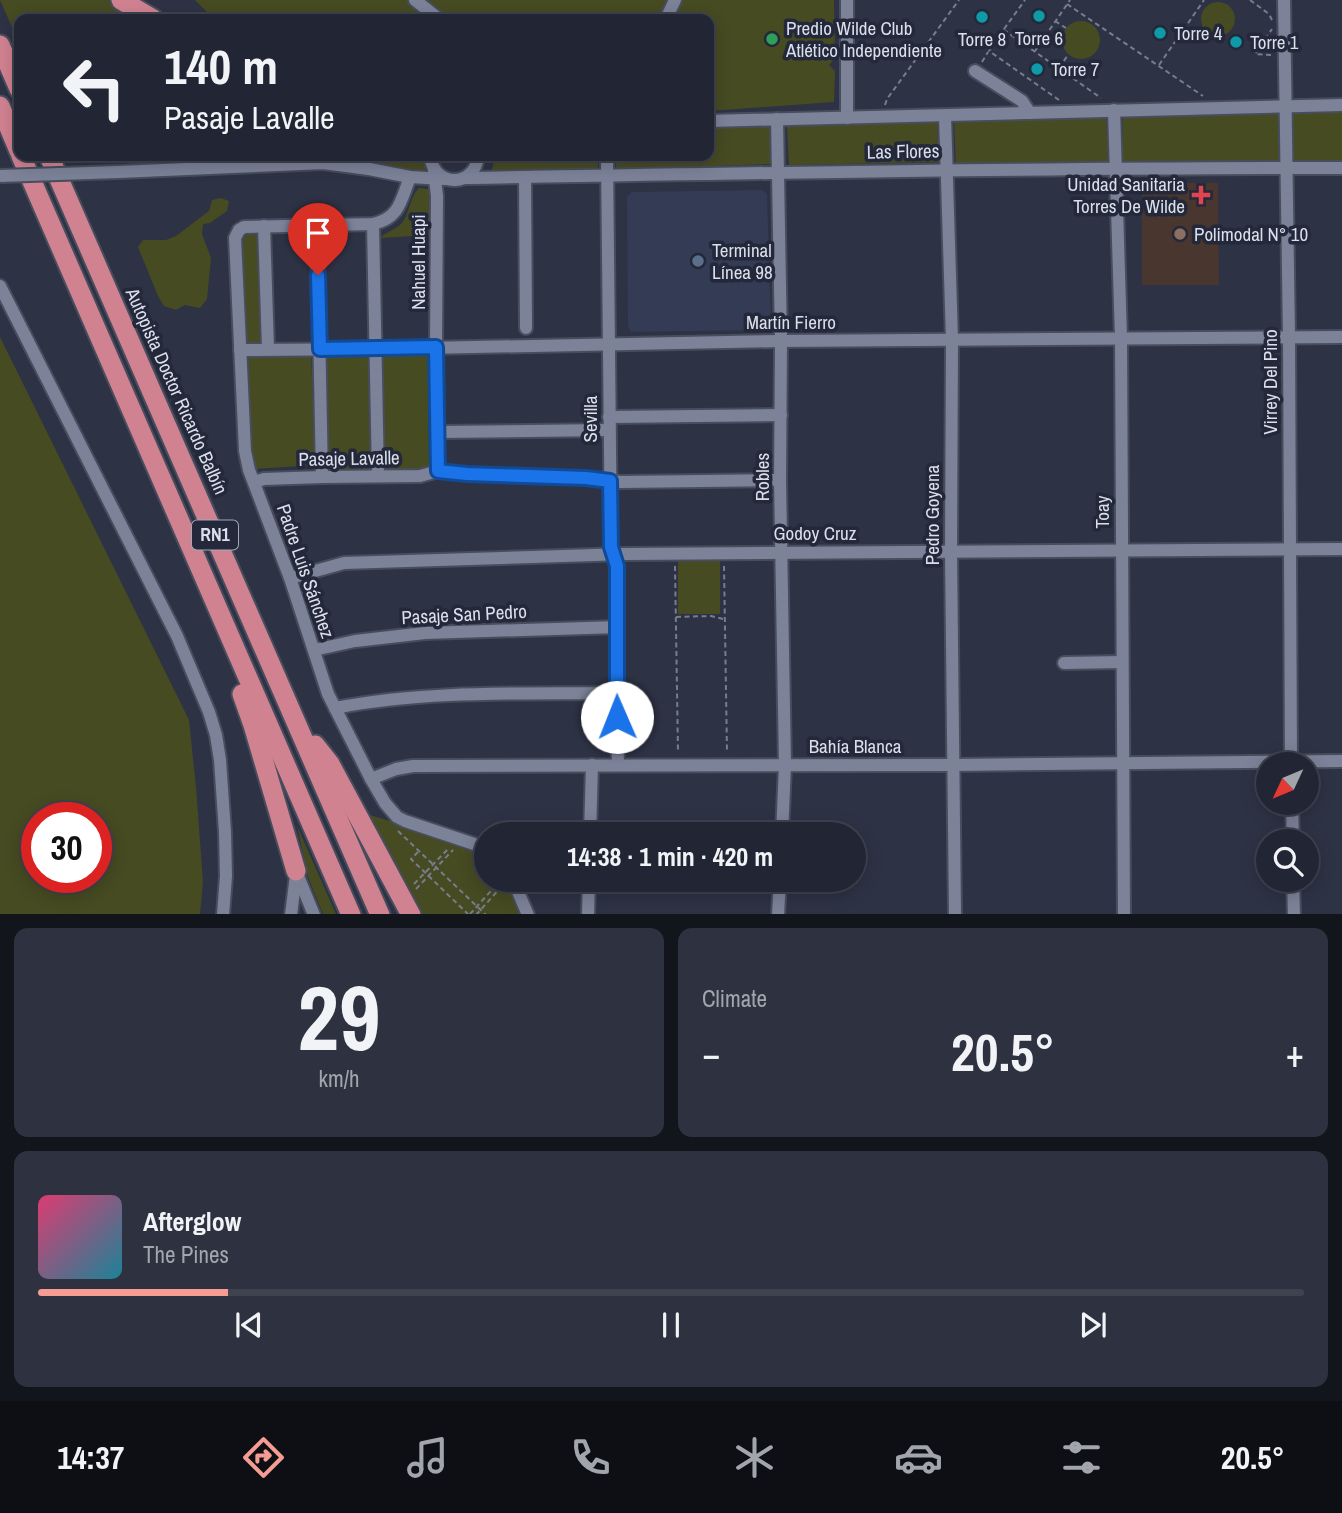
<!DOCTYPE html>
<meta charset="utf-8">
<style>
:root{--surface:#222634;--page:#2e3240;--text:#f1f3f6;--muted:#a2a5ac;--line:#3f434f;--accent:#f59c93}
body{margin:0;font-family:"Archivo Narrow",sans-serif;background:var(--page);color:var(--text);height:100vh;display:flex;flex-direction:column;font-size:26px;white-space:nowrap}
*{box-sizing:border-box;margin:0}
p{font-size:23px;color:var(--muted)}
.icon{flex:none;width:38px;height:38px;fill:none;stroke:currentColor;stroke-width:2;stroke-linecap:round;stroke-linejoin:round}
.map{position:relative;height:914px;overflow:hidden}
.details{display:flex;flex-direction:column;gap:14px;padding:14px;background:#13151d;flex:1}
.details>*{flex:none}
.top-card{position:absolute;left:14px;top:14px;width:700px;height:147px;border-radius:14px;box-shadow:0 4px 18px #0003,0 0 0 2px var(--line);background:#222634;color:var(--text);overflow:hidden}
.needle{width:46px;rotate:226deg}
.buttons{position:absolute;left:1256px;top:752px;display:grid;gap:14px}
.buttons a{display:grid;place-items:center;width:63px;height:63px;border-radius:50%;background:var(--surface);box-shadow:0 4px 18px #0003,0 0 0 2px var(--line);font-size:35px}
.speed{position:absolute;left:21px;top:802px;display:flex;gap:14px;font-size:35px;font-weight:700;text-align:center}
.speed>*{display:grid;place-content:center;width:91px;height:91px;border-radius:50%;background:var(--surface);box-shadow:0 4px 18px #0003,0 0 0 2px var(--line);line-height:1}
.speed .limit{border:10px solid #d22;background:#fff;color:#111}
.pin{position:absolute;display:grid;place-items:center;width:60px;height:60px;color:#fff;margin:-72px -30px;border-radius:50% 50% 50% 0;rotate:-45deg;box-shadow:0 0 7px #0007}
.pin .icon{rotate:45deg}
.me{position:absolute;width:77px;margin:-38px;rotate:359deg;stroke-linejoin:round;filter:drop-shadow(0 0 5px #0008)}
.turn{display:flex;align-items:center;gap:24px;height:147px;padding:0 35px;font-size:32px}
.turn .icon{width:91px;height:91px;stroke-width:2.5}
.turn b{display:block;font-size:49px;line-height:60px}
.big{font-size:52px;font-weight:700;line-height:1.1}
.details .widget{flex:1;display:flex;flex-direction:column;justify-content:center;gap:10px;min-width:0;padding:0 24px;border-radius:14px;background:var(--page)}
.details .dial{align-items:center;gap:0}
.dial b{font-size:91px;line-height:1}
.song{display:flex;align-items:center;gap:21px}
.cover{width:84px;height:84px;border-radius:10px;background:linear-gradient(135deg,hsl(340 70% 55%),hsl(190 70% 35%))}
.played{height:7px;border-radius:4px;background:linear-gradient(90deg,var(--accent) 15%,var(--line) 15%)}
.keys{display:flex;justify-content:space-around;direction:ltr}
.heat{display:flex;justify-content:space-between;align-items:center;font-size:38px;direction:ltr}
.details .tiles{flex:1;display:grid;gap:14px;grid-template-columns:1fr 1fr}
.widget:last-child{grid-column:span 2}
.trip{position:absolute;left:474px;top:822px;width:392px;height:70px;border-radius:35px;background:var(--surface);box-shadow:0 4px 18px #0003,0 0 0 2px var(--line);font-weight:700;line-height:70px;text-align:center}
.dock{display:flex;height:112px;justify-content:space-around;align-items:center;background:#0e0f15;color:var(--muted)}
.dock .icon{width:49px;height:49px}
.dock .on{color:var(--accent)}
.dock b{font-size:32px;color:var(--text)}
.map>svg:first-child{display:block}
</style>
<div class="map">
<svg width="1342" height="915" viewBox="0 0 1342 915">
<rect width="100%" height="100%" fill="#2d3245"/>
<polygon fill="#343b54" points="762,190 767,194 771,325 768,330 631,332 628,326 627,197 632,192"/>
<polygon fill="#49362e" points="1142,183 1218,183 1219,285 1142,285"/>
<g fill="#474b22" fill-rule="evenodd">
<polygon points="0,0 110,0 140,19 19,19 19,43"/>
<polygon points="195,0 834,0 835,58 829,65 835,71 834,102 709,111 709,19 218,19 209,14"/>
<circle cx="1218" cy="19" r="17"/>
<circle cx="1081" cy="40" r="19"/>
<polygon points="1342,112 1342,161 1293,162 1292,113"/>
<polygon points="1278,114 1279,162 1123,165 1123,117"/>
<polygon points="1106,116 1108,163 956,167 954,120"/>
<polygon points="937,122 939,162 789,165 787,126"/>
<polygon points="770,124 771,164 616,169 615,156 709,156 709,126"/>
<polygon points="71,156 326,156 313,158 74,163"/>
<polygon points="382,156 428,156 428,168 422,172 364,161"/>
<polygon points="496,156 598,156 598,170 491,172"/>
<path d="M 419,188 L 428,189 L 430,195 L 430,235 L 380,238 C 387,231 399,229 404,220 C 410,210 410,197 419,188 Z"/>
<polygon points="221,198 229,201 227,211 210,223 203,224 202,234 211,258 207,299 200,308 185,305 176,310 164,306 158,296 138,247 143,240 166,240 176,236 209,211 212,200"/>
<polygon points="243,235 256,235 259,238 262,340 259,342 248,343 245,339 241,239"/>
<path d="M 0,337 L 189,720 L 196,787 L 203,882 L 200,914 L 0,914 ZM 37,817 L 96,817 L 96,877 L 37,877 Z"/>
<polygon points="426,351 428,355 429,468 426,469 386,471 384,468 381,356 383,353"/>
<polygon points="369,355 371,470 328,471 327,356"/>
<polygon points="311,356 316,465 253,469 244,358"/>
<rect x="678" y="560" width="42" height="54"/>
<polygon points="370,815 468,845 486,856 486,880 506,880 521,914 418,914 405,891"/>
<polygon points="297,826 336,914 323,914 308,877"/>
</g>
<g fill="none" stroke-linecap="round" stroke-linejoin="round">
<defs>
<g id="minor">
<polyline points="415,0 439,19"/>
<polyline points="847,0 847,118"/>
<polyline points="1284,0 1289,337 1291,765"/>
<polyline points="666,19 675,0"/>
<polyline points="975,71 1022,101 1030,113"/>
<polyline points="1114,110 1121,338 1124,915"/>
<polyline points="945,116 952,340 951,552 955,915"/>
<polyline points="777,119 781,341 780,480 785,765 782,835"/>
<polyline points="709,121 1342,105"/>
<path d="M 430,156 C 434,188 475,188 478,156"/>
<polyline points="607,156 611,546 617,566 616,693 618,765"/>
<polyline points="330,161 351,156"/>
<polyline points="434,171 437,196 436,347 438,471"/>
<polyline points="118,172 323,163 369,169 410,177 445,179"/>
<path d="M 410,177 C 401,200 400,218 373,224 L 244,227 L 239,230 L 235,238 L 245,451 L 249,470 L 290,578 L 328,694 L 371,779 L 385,803 L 397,817 L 405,821 L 474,844 L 486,850"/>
<polyline points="525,177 526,328"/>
<path d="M 465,178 C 757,173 1050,168 1342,168"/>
<polyline points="373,224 378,476"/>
<polyline points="317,225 322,477"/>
<polyline points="264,226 268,349"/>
<polyline points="0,286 177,636 209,712 216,735 220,760 225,832 226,876 223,915"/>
<polyline points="240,350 376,349 781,341 1342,337"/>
<polyline points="609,417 781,415"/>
<polyline points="438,432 609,430"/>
<polyline points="254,482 264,479 322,477 420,476 438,471 467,474 586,478 620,482 780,480"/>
<polyline points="290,578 344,563 625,554 1342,549"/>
<polyline points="314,650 355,641 425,633 618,627"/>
<polyline points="1064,663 1122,662"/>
<path d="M 335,708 C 427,690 523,694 616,693"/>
<polyline points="371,779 396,769 413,766 953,765 1342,761"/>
<polyline points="1292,803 1293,842"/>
<polyline points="590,835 592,765"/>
<polyline points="296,871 314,915"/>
<polyline points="513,880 528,915"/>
<polyline points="1293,880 1294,915"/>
<polyline points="291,915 296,875"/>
<polyline points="588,915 589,880"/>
<polyline points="778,915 780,880"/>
</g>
<g id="highway">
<polyline points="121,0 153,19"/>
<polyline points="0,45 19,89"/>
<polyline points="0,106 19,151"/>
<polyline points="21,156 351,915"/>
<polyline points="49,156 380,915"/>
<polyline points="242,694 253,725 296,871"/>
<polyline points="315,745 330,764 411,915"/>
</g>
</defs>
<use href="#minor" stroke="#484d5d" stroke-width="16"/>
<use href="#highway" stroke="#484d5d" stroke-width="23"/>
<g stroke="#787d8d" stroke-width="2" stroke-dasharray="5 3.5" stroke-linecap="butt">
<polyline points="1250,0 1269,14 1272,20"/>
<polyline points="1067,4 1203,96"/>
<polyline points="1055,21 1066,28"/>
<polyline points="1004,29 1025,0"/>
<polyline points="1035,51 1070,0"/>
<polyline points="1271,55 1255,54 1272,29"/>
<polyline points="982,62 988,52"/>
<polyline points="1159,65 1204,0"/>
<polyline points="1059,68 1068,55"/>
<polyline points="1059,100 989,51 1004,30 1101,98"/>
<polyline points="885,105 887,99 959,0"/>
<polyline points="675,566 678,752"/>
<polyline points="724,566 727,753"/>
<polyline points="676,617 711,616 723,619"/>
<polyline points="398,831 486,915"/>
<polyline points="418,852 411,859 469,915"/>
<polyline points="414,884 449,848"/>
<polyline points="416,889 453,850"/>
<polyline points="470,914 500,881"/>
<polyline points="476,915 502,886"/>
</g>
<use href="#minor" stroke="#7c8298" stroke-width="12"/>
<use href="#highway" stroke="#d18291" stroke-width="19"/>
<defs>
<polyline id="minor-bridge" points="0,176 118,172"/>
</defs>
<use href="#minor-bridge" stroke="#484d5d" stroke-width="16" stroke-linecap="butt"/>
<use href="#minor-bridge" stroke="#7c8298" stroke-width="12"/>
</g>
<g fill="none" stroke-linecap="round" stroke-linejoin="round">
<defs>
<polyline id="route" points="318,275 320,349 436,347 438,471 467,474 586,478 610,481 611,547 617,566 617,717"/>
</defs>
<use href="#route" stroke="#114b97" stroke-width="18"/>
<use href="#route" stroke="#1a73e8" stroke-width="12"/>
</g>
<g fill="#0f9aa8" stroke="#23283a" stroke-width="2.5">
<circle cx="1039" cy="16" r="7"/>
<circle cx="982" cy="17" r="7"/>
<circle cx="1160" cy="33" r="7"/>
<circle cx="1236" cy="42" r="7"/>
<circle cx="1037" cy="69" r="7"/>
</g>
<circle fill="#2e9e5b" stroke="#23283a" stroke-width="2.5" cx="772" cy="39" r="7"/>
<path fill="#e0444e" stroke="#23283a" stroke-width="2.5" d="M1197.5 184.5h7v7h7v7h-7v7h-7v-7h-7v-7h7z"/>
<circle fill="#8d6e63" stroke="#23283a" stroke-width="2.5" cx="1180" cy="234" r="7"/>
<circle fill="#5c6f8a" stroke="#23283a" stroke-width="2.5" cx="698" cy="261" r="7"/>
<g text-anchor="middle" stroke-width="7" stroke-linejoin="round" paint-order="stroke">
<rect fill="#23283a" stroke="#a4a8b6" stroke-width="2" x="192" y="520.5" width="46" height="29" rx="5"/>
<g font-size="18" font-weight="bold" fill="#dbdfeb">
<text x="215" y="541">RN1</text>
</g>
<g font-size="19" fill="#dbdfeb" stroke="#23283a" text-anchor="start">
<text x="786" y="35">Predio Wilde Club<tspan x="786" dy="22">Atlético Independiente</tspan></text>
<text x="1174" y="40">Torre 4</text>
<text x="1039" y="45" text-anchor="middle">Torre 6</text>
<text x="982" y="46" text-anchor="middle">Torre 8</text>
<text x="1250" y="49">Torre 1</text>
<text x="1051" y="76">Torre 7</text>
<text x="1185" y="191" text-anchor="end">Unidad Sanitaria<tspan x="1185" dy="22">Torres De Wilde</tspan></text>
<text x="1194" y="241">Polimodal N° 10</text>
<text x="712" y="257">Terminal<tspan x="712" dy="22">Línea 98</tspan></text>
</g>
<g font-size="19" fill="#dbdfeb" stroke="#23283a">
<text transform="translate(903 151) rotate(-1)" y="7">Las Flores</text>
<text transform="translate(418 262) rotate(-90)" y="7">Nahuel Huapi</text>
<text x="791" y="329">Martín Fierro</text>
<text transform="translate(1270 382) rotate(-90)" y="7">Virrey Del Pino</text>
<text transform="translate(177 391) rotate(66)" y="7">Autopista Doctor Ricardo Balbín</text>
<text transform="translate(590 419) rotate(-90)" y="7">Sevilla</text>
<text transform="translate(349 458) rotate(-1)" y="7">Pasaje Lavalle</text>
<text transform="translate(762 477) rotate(-90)" y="7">Robles</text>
<text transform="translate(1102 512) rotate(-90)" y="7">Toay</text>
<text transform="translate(932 515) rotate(-90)" y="7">Pedro Goyena</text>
<text x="815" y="540">Godoy Cruz</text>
<text transform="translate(306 571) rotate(71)" y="7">Padre Luis Sánchez</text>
<text transform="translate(464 614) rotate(-3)" y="7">Pasaje San Pedro</text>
<text x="855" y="753">Bahía Blanca</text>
</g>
</g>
</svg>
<div class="buttons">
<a><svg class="needle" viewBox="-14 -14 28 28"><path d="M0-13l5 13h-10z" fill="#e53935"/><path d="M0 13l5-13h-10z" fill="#a2a5ac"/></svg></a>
<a><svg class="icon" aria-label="search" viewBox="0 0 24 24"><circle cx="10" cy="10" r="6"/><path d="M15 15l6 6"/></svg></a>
</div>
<div class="speed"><div class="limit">30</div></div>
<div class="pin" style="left:318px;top:275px;background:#d93025"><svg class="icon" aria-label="arrive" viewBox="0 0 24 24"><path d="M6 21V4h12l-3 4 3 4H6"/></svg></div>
<svg class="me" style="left:617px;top:717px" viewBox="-20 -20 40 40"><circle r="19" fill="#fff"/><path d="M0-13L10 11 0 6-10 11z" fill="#1a73e8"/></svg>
<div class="trip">14:38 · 1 min · 420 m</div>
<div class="top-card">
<div class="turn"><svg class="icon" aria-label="left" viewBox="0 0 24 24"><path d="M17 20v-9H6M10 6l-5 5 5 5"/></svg><div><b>140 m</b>Pasaje Lavalle</div></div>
</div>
</div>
<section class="details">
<div class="tiles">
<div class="widget dial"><b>29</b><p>km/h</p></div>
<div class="widget"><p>Climate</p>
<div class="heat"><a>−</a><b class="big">20.5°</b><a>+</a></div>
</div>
<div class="widget">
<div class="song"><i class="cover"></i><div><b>Afterglow</b><p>The Pines</p></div></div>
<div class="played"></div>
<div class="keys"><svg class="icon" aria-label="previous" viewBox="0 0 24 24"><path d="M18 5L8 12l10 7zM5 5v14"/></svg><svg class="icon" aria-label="pause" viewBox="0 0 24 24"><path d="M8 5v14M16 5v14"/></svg><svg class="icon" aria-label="next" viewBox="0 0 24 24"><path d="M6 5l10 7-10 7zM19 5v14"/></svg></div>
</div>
</div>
</section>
<nav class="dock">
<b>14:37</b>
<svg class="icon on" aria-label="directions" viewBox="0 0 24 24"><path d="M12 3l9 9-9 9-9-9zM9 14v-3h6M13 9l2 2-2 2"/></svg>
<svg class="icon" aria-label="music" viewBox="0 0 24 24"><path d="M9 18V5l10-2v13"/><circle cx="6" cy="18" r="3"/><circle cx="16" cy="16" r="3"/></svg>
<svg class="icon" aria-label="phone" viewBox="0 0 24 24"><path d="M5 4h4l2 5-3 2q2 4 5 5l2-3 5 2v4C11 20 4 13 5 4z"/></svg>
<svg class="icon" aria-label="climate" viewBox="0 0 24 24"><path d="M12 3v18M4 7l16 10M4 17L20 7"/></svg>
<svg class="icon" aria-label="car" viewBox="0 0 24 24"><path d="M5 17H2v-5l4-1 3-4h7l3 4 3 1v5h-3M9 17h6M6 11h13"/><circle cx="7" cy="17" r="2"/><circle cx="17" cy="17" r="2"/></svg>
<svg class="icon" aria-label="filters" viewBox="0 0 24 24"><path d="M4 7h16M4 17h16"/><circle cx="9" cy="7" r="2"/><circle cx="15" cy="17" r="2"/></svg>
<b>20.5°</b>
</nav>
